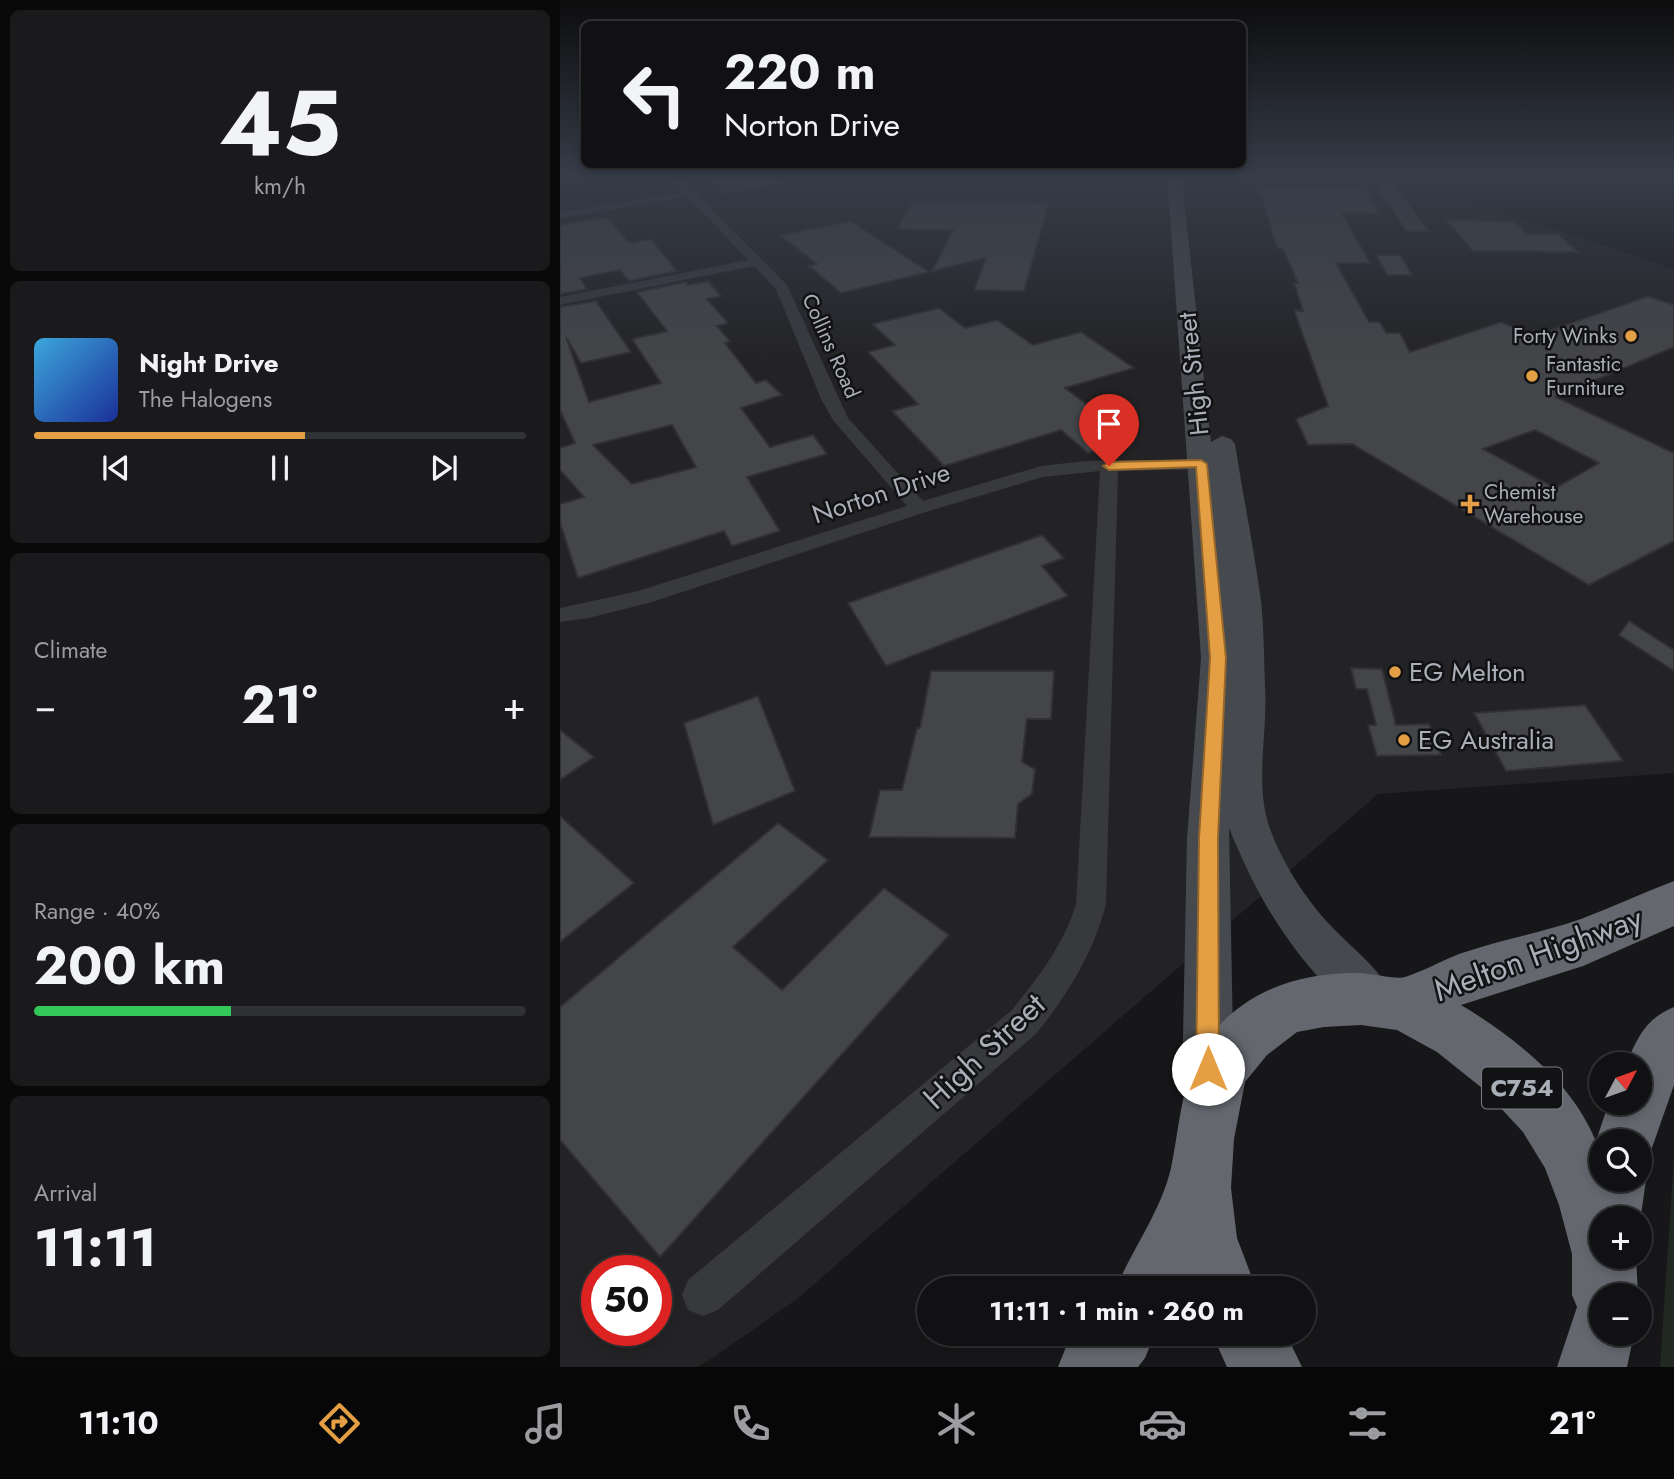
<!DOCTYPE html>
<meta charset="utf-8">
<style>
:root{--surface:#111113;--page:#1a1a1c;--text:#f1f3f6;--muted:#9c9da0;--line:#303133;--accent:#e49f44}
body{margin:0;font-family:Jost,sans-serif;background:var(--page);color:var(--text);height:100vh;display:flex;flex-direction:column;font-size:26px;white-space:nowrap}
*{box-sizing:border-box;margin:0}
p{font-size:23px;color:var(--muted)}
.icon{flex:none;width:38px;height:38px;fill:none;stroke:currentColor;stroke-width:2;stroke-linecap:round;stroke-linejoin:round}
.map{position:relative;flex:1;overflow:hidden}
.side{display:flex;flex-direction:column;gap:10px;padding:10px;background:#09090a;width:560px}
.side>*{flex:none}
.banner{position:absolute;left:21px;top:21px;width:665px;height:147px;border-radius:10px;box-shadow:0 4px 10px #0003,0 0 0 2px var(--line);background:#111113;color:var(--text);overflow:hidden}
.needle{width:46px;rotate:49deg}
.buttons{position:absolute;left:1029px;top:1052px;display:grid;gap:14px}
.buttons a{display:grid;place-items:center;width:63px;height:63px;border-radius:50%;background:var(--surface);box-shadow:0 4px 10px #0003,0 0 0 2px var(--line);font-size:35px}
.speed{position:absolute;left:21px;top:1255px;display:flex;gap:14px;font-size:35px;font-weight:700;text-align:center}
.speed>*{display:grid;place-content:center;width:91px;height:91px;border-radius:50%;background:var(--surface);box-shadow:0 4px 10px #0003,0 0 0 2px var(--line);line-height:1}
.speed .limit{border:10px solid #d22;background:#fff;color:#111}
.pin{position:absolute;display:grid;place-items:center;width:60px;height:60px;color:#fff;margin:-72px -30px;border-radius:50% 50% 50% 0;rotate:-45deg;box-shadow:0 0 7px #0007}
.pin .icon{rotate:45deg}
.me{position:absolute;width:77px;margin:-38px;rotate:0deg;stroke-linejoin:round;filter:drop-shadow(0 0 5px #0008)}
.turn{display:flex;align-items:center;gap:24px;height:147px;padding:0 28px;font-size:32px}
.turn .icon{width:91px;height:91px;stroke-width:2.5}
.turn b{display:block;font-size:49px;line-height:60px}
.big{font-size:52px;font-weight:700;line-height:1.1}
.side .card{flex:1;display:flex;flex-direction:column;justify-content:center;gap:10px;min-width:0;padding:0 24px;border-radius:10px;background:var(--page)}
.side .dial{align-items:center;gap:0}
.dial b{font-size:91px;line-height:1}
.song{display:flex;align-items:center;gap:21px}
.cover{width:84px;height:84px;border-radius:10px;background:linear-gradient(135deg,hsl(200 70% 55%),hsl(230 70% 35%))}
.played{height:7px;border-radius:4px;background:linear-gradient(90deg,var(--accent) 55%,var(--line) 55%)}
.keys{display:flex;justify-content:space-around;direction:ltr}
.heat{display:flex;justify-content:space-between;align-items:center;font-size:38px;direction:ltr}
.charge{height:10px;border-radius:5px;background:linear-gradient(90deg,#34c759 40%,var(--line) 0)}
.trip{position:absolute;left:357px;top:1276px;width:399px;height:70px;border-radius:35px;background:var(--surface);box-shadow:0 4px 10px #0003,0 0 0 2px var(--line);font-weight:700;line-height:70px;text-align:center}
.dock{display:flex;height:112px;justify-content:space-around;align-items:center;background:#070708;color:var(--muted)}
.dock .icon{width:49px;height:49px}
.dock .on{color:var(--accent)}
.dock b{font-size:32px;color:var(--text)}
main{display:flex;flex:1;min-height:0}
.map>svg:first-child{display:block}
</style>
<main>
<section class="side">
<div class="card dial"><b>45</b><p>km/h</p></div>
<div class="card">
<div class="song"><i class="cover"></i><div><b>Night Drive</b><p>The Halogens</p></div></div>
<div class="played"></div>
<div class="keys"><svg class="icon" aria-label="previous" viewBox="0 0 24 24"><path d="M18 5L8 12l10 7zM5 5v14"/></svg><svg class="icon" aria-label="pause" viewBox="0 0 24 24"><path d="M8 5v14M16 5v14"/></svg><svg class="icon" aria-label="next" viewBox="0 0 24 24"><path d="M6 5l10 7-10 7zM19 5v14"/></svg></div>
</div>
<div class="card"><p>Climate</p>
<div class="heat"><a>−</a><b class="big">21°</b><a>+</a></div>
</div>
<div class="card"><p>Range · 40%</p><b class="big">200 km</b><div class="charge"></div></div>
<div class="card"><p>Arrival</p><b class="big">11:11</b></div>
</section>
<div class="map">
<svg width="1114" height="1367" viewBox="0 0 1114 1367">
<rect width="100%" height="100%" fill="#171719"/>
<path fill="#232325" fill-rule="evenodd" d="M 0,174 L 827,174 L 1114,269 L 1114,773 L 818,794 L 237,1299 L 151,1359 L 137,1367 L 0,1367 ZM 37,1270 L 96,1270 L 96,1330 L 37,1330 Z"/>
<polygon fill="#212821" points="1114,1157 1114,1367 1100,1367"/>
<g fill="#444548" stroke="#313134" stroke-width="2" fill-rule="evenodd">
<polygon points="144,174 219,174 220,184 164,193"/>
<polygon points="820,174 827,174 869,231 846,231 812,179"/>
<path d="M 699,188 L 805,189 L 820,213 L 782,213 L 810,263 L 776,263 L 809,322 L 820,322 L 826,333 L 840,333 L 850,352 L 941,322 L 975,336 L 1088,296 L 1114,305 L 1114,347 L 996,397 L 1114,453 L 1114,541 L 1029,585 L 792,444 L 748,445 L 736,419 L 768,406 L 734,310 L 743,311 L 734,283 L 738,283 L 723,249 L 717,248 ZM 975,430 L 1039,463 L 995,488 L 923,449 Z"/>
<polygon points="353,202 489,203 464,291 414,290 426,258 372,271 393,230 337,229"/>
<polygon points="47,217 69,243 91,239 117,271 69,281 60,270 20,278 27,289 0,294 0,225"/>
<polygon points="886,220 955,221 967,234 998,234 1018,252 913,251"/>
<polygon points="291,221 369,272 281,293 249,266 257,264 220,235"/>
<polygon points="816,255 840,255 852,275 827,275"/>
<path d="M 148,281 L 161,296 L 147,299 L 168,323 L 157,326 L 170,341 L 165,343 L 196,383 L 206,380 L 222,395 L 181,408 L 210,447 L 253,435 L 267,454 L 187,477 L 220,531 L 172,546 L 164,531 L 18,578 L 0,523 L 0,504 L 24,497 L 0,470 L 0,448 L 15,443 L 0,410 L 0,307 L 36,301 L 71,352 L 21,363 L 6,337 L 29,402 L 101,383 L 72,339 L 107,331 L 77,292 L 126,282 L 128,285 ZM 112,425 L 136,467 L 72,484 L 33,445 Z"/>
<polygon points="379,308 405,328 437,320 473,345 521,332 574,368 505,388 571,438 528,453 501,430 384,466 332,411 358,404 308,352 335,345 312,324"/>
<polygon points="482,535 504,558 482,566 508,596 326,666 288,603"/>
<polygon points="1069,621 1114,650 1114,671 1059,635"/>
<polygon points="791,668 822,669 836,725 869,724 881,755 817,756 808,725 816,725 807,689 796,689"/>
<polygon points="371,671 494,671 491,719 467,719 462,762 475,769 472,794 458,804 455,838 309,837 320,790 342,790 357,728 360,728"/>
<polygon points="198,696 235,791 153,825 124,723"/>
<polygon points="1025,705 1063,761 946,771 914,713"/>
<polygon points="0,730 34,757 0,780"/>
<polygon points="0,816 74,883 0,942"/>
<polygon points="218,823 268,860 173,947 222,990 324,888 389,935 100,1257 0,1140 0,1007"/>
</g>
<g fill="none" stroke-linecap="round" stroke-linejoin="round">
<path fill="#38393d" fill-rule="evenodd" d="M 107,174 L 117,174 L 227,285 L 288,418 L 363,501 L 481,466 L 525,461 L 660,459 L 669,464 L 660,469 L 558,471 L 546,904 C 533,954 508,994 476,1034 L 158,1310 L 143,1316 L 128,1310 L 122,1295 L 128,1280 L 452,1010 C 479,976 503,946 516,904 L 540,471 L 483,477 L 366,512 L 92,602 L 29,618 L 0,622 L 0,608 L 78,591 L 347,506 L 273,420 L 261,399 L 216,289 L 194,266 L 0,305 L 0,297 L 188,260 L 128,197 L 0,218 L 0,212 L 123,192 Z"/>
<path fill="#46494d" fill-rule="evenodd" d="M 607,174 L 621,174 L 651,442 L 662,436 L 671,439 L 675,444 C 683,496 694,549 701,601 C 704,629 704,658 705,686 C 708,733 694,784 710,829 C 723,864 746,900 772,927 C 794,950 822,970 834,999 L 827,1016 L 810,1023 C 790,1015 779,1001 765,985 C 719,934 695,891 669,828 L 674,1088 L 666,1106 L 648,1114 L 630,1106 L 622,1088 L 627,838 L 641,658 Z"/>
<g fill="#64686e" fill-rule="evenodd">
<path d="M 1114,881 L 1114,926 L 1023,966 L 901,1005 C 956,1038 1020,1088 1040,1153 C 1043,1161 1041,1171 1041,1180 L 1080,1180 L 1080,1166 L 1086,1180 L 1080,1222 L 1080,1218 L 1041,1218 L 1041,1256 L 1076,1256 L 1078,1295 L 1041,1295 L 1041,1334 L 1074,1334 L 1067,1367 L 997,1367 L 1017,1307 L 1012,1295 L 1012,1254 L 999,1205 L 985,1168 L 963,1132 L 922,1088 L 877,1052 L 837,1030 L 801,1025 L 764,1027 L 737,1032 L 707,1055 L 685,1082 L 674,1139 L 671,1188 L 677,1238 L 696,1288 L 630,1288 L 628,1284 L 626,1288 L 556,1288 C 573,1248 601,1211 611,1168 C 620,1126 621,1078 646,1042 C 681,991 740,972 799,973 C 810,973 837,980 845,977 C 864,971 881,961 899,954 C 939,940 981,933 1021,919 C 1052,907 1083,893 1114,881 Z"/>
<path d="M 1114,1007 L 1114,1085 L 1087,1162 L 1080,1165 L 1080,1141 L 1041,1141 L 1041,1153 L 1036,1141 L 1049,1102 L 1080,1102 L 1080,1064 L 1066,1064 C 1078,1037 1085,1019 1114,1007 Z"/>
<polygon points="516,1334 595,1334 585,1358 578,1367 498,1367 508,1342"/>
<polygon points="652,1334 726,1334 742,1367 667,1367"/>
</g>
</g>
<linearGradient id="sky" x2="0" y2="1"><stop stop-color="#0d0d0e"/><stop offset="0.48" stop-color="#363c49"/><stop offset="1" stop-color="#363c49" stop-opacity="0"/></linearGradient>
<rect width="1114" height="365" fill="url(#sky)"/>
<polygon fill="#e49f44" stroke="#94672c" stroke-width="2" points="641,460 647,464 666,658 658,838 659,1069 656,1077 648,1080 639,1077 636,1069 639,838 650,658 636,467 549,470 543,466 549,462"/>
<g fill="#e49f44" stroke="#121214" stroke-width="2.5">
<circle cx="1071" cy="336" r="7"/>
<circle cx="972" cy="376" r="7"/>
<path d="M906.5 493.5h7v7h7v7h-7v7h-7v-7h-7v-7h7z"/>
<circle cx="835" cy="672" r="7"/>
<circle cx="844" cy="740" r="7"/>
</g>
<g text-anchor="middle" stroke-width="5" stroke-linejoin="round" paint-order="stroke">
<g font-size="21" fill="#aaafb7" stroke="#121214" text-anchor="start">
<text x="1057" y="343" text-anchor="end">Forty Winks</text>
<text x="986" y="371">Fantastic<tspan x="986" dy="24">Furniture</tspan></text>
<text x="924" y="499">Chemist<tspan x="924" dy="24">Warehouse</tspan></text>
</g>
<g font-size="21" fill="#aaafb7" stroke="#121214">
<text transform="translate(271 346) rotate(66)" y="7">Collins Road</text>
</g>
<rect fill="#121214" stroke="#7c8086" stroke-width="2" x="922" y="1067.5" width="80" height="41" rx="5"/>
<g font-size="24" font-weight="bold" fill="#aaafb7">
<text x="962" y="1096">C754</text>
</g>
<g font-size="26" fill="#aaafb7" stroke="#121214">
<text transform="translate(633 374) rotate(-96)" y="9">High Street</text>
<text transform="translate(321 493) rotate(-18)" y="9">Norton Drive</text>
</g>
<g font-size="26" fill="#aaafb7" stroke="#121214" text-anchor="start">
<text x="849" y="681">EG Melton</text>
<text x="858" y="749">EG Australia</text>
</g>
<g font-size="32" fill="#aaafb7" stroke="#121214">
<text transform="translate(978 954) rotate(-20)" y="11">Melton Highway</text>
<text transform="translate(424 1051) rotate(-43)" y="11">High Street</text>
</g>
</g>
</svg>
<div class="buttons">
<a><svg class="needle" viewBox="-14 -14 28 28"><path d="M0-13l5 13h-10z" fill="#e53935"/><path d="M0 13l5-13h-10z" fill="#9c9da0"/></svg></a>
<a><svg class="icon" aria-label="search" viewBox="0 0 24 24"><circle cx="10" cy="10" r="6"/><path d="M15 15l6 6"/></svg></a>
<a>+</a>
<a>−</a>
</div>
<div class="speed"><div class="limit">50</div></div>
<div class="pin" style="left:549px;top:466px;background:#d93025"><svg class="icon" aria-label="arrive" viewBox="0 0 24 24"><path d="M6 21V4h12l-3 4 3 4H6"/></svg></div>
<svg class="me" style="left:648px;top:1069px" viewBox="-20 -20 40 40"><circle r="19" fill="#fff"/><path d="M0-13L10 11 0 6-10 11z" fill="#e49f44"/></svg>
<div class="trip">11:11 · 1 min · 260 m</div>
<div class="banner">
<div class="turn"><svg class="icon" aria-label="left" viewBox="0 0 24 24"><path d="M17 20v-9H6M10 6l-5 5 5 5"/></svg><div><b>220 m</b>Norton Drive</div></div>
</div>
</div>
</main>
<nav class="dock">
<b>11:10</b>
<svg class="icon on" aria-label="directions" viewBox="0 0 24 24"><path d="M12 3l9 9-9 9-9-9zM9 14v-3h6M13 9l2 2-2 2"/></svg>
<svg class="icon" aria-label="music" viewBox="0 0 24 24"><path d="M9 18V5l10-2v13"/><circle cx="6" cy="18" r="3"/><circle cx="16" cy="16" r="3"/></svg>
<svg class="icon" aria-label="phone" viewBox="0 0 24 24"><path d="M5 4h4l2 5-3 2q2 4 5 5l2-3 5 2v4C11 20 4 13 5 4z"/></svg>
<svg class="icon" aria-label="climate" viewBox="0 0 24 24"><path d="M12 3v18M4 7l16 10M4 17L20 7"/></svg>
<svg class="icon" aria-label="car" viewBox="0 0 24 24"><path d="M5 17H2v-5l4-1 3-4h7l3 4 3 1v5h-3M9 17h6M6 11h13"/><circle cx="7" cy="17" r="2"/><circle cx="17" cy="17" r="2"/></svg>
<svg class="icon" aria-label="filters" viewBox="0 0 24 24"><path d="M4 7h16M4 17h16"/><circle cx="9" cy="7" r="2"/><circle cx="15" cy="17" r="2"/></svg>
<b>21°</b>
</nav>
